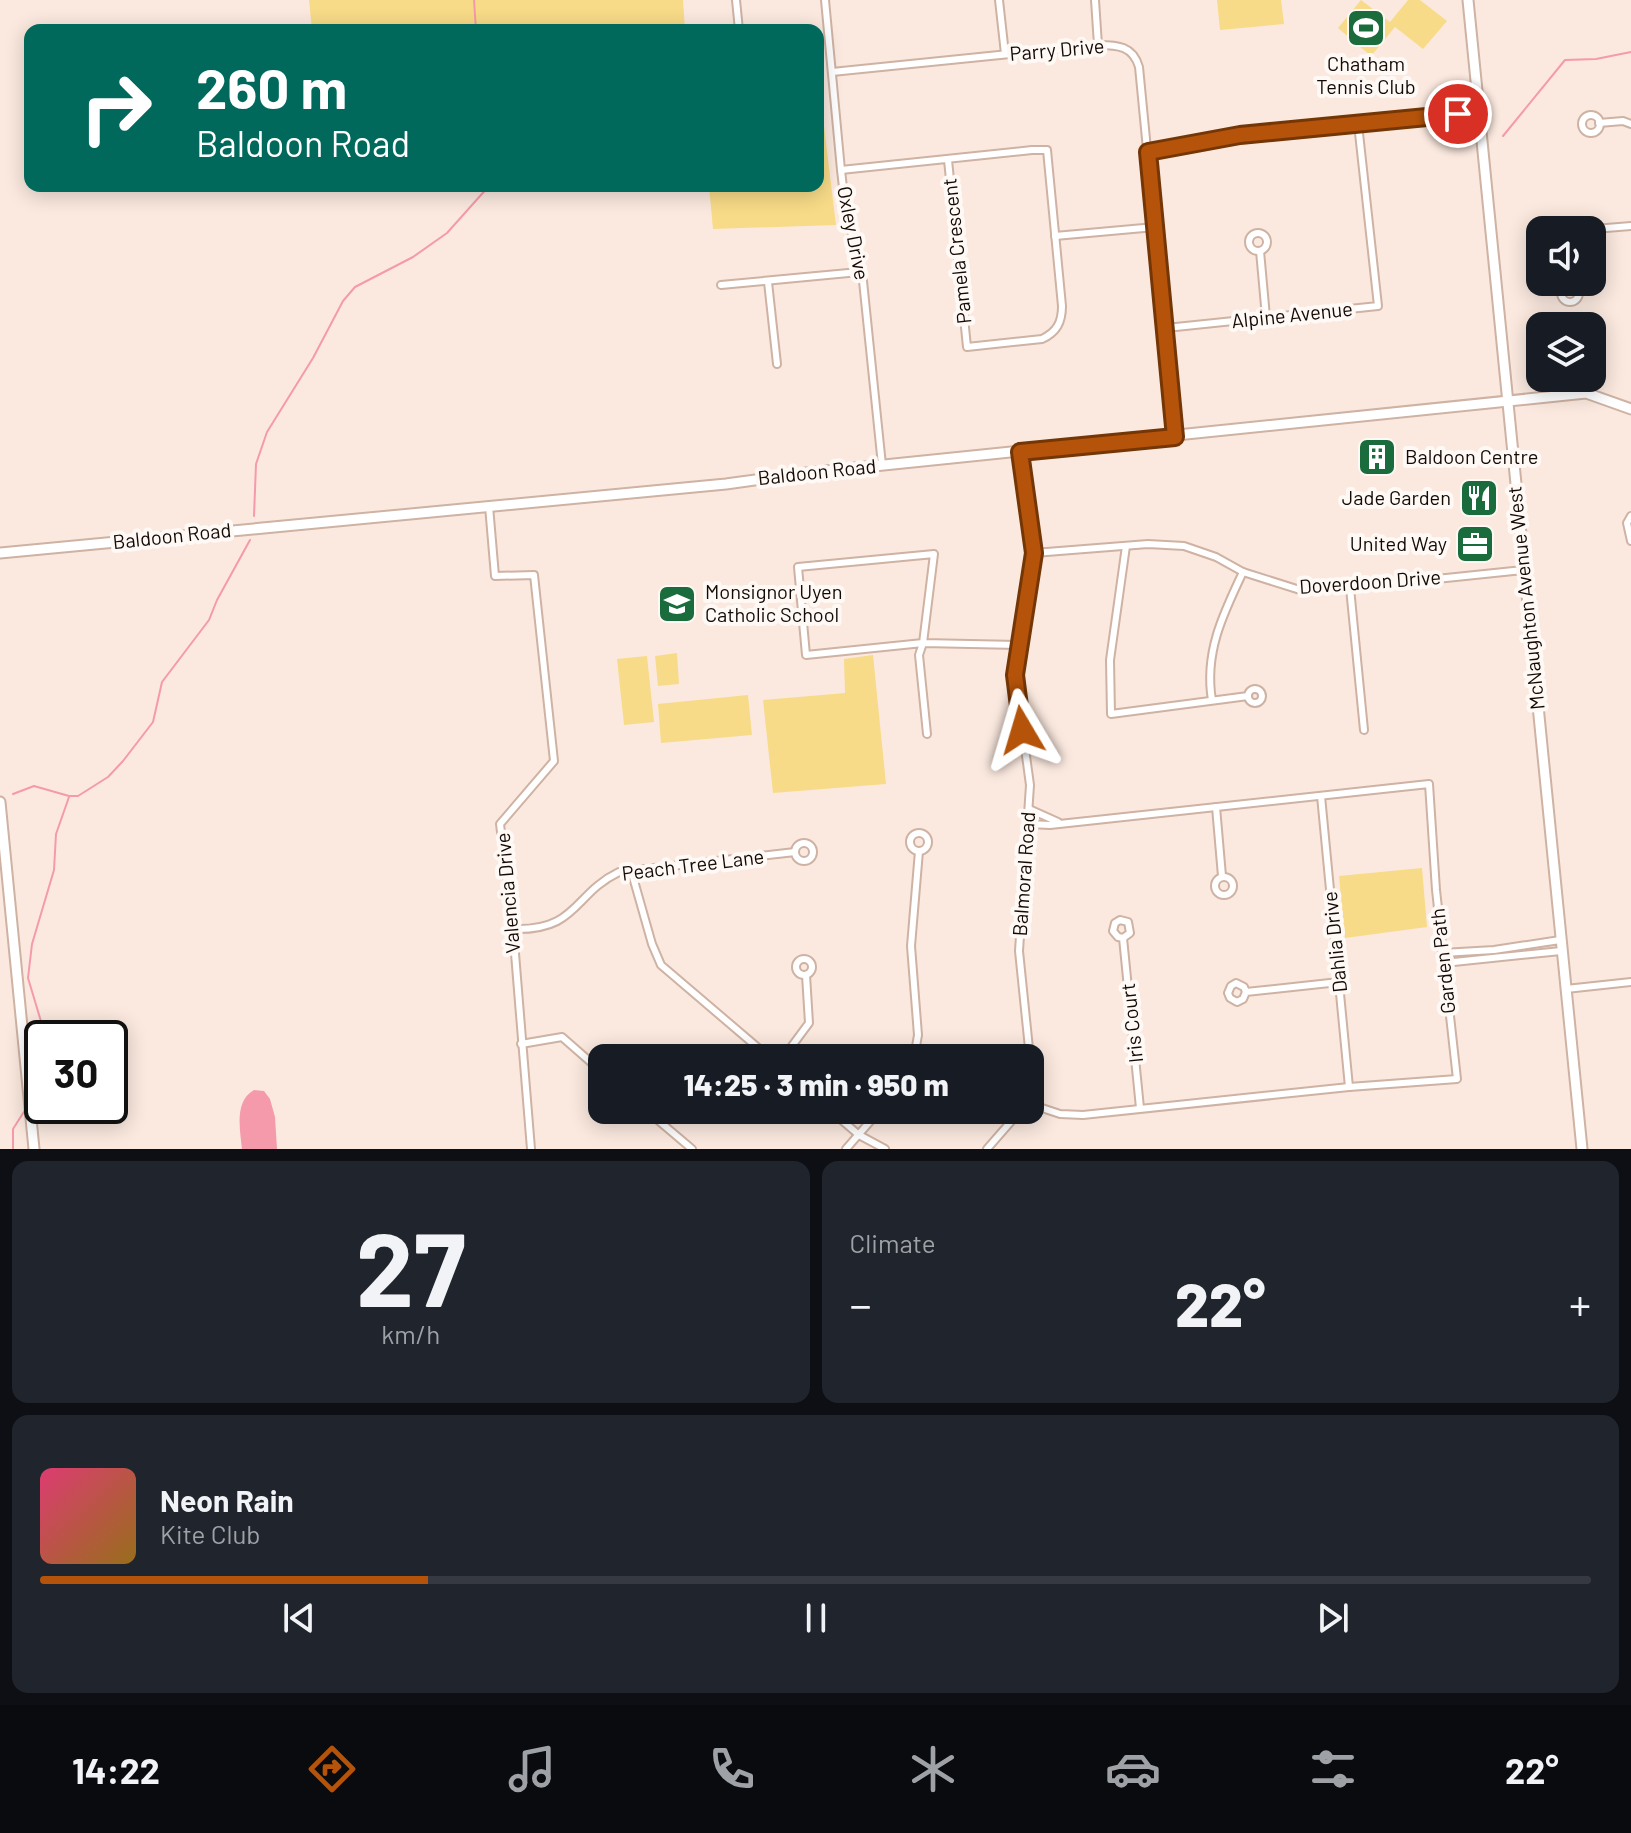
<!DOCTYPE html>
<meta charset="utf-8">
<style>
:root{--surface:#171b24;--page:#20242c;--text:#f1f3f6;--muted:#9ea1a6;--line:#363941;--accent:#b45309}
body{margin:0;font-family:Barlow,sans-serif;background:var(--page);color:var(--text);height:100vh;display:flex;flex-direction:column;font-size:30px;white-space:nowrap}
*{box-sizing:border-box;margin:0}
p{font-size:26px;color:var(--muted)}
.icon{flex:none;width:44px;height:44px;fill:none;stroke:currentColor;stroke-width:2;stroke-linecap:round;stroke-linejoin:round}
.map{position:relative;height:1149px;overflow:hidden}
.sheet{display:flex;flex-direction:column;gap:12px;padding:12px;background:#0d0f14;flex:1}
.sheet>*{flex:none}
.hud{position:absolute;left:24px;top:24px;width:800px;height:168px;border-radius:16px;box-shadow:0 4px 20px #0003;background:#00695c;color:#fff;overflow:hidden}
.fabs{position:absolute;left:1526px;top:216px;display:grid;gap:16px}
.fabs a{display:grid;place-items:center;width:80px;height:80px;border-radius:16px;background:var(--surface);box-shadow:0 4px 20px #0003;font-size:40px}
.speed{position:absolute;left:24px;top:1020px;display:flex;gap:16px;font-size:40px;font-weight:700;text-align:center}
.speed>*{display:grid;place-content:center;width:104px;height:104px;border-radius:50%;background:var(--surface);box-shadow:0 4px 20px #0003;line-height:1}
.speed .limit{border:4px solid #111;border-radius:12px;background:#fff;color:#111}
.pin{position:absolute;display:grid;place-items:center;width:68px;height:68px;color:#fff;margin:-34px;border:4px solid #fff;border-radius:50%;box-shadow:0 2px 8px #0007}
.me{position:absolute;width:88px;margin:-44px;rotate:353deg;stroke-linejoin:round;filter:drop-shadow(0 0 6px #0008)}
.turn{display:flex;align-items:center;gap:28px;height:168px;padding:0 40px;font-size:36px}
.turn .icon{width:104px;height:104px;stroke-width:2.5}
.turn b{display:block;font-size:56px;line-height:68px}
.big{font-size:60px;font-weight:800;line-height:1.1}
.sheet .widget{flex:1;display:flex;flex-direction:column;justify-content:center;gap:12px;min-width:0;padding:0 28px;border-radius:16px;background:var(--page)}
.sheet .dial{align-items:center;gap:0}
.dial b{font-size:104px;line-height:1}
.song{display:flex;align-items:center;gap:24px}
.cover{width:96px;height:96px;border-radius:12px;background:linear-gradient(135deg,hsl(340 70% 55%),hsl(40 70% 35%))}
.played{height:8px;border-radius:4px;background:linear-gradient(90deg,var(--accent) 25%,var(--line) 25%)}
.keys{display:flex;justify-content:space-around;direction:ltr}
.heat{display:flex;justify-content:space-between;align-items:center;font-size:44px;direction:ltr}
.sheet .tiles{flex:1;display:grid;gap:12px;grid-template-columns:1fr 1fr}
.widget:last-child{grid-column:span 2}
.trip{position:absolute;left:588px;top:1044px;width:456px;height:80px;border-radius:16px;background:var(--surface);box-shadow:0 4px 20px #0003;font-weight:800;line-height:80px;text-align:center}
.dock{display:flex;height:128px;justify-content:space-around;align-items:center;background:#090b0e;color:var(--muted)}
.dock .icon{width:56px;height:56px}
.dock .active{color:var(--accent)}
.dock b{font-size:36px;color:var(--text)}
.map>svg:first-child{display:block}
</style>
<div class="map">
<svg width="1631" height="1149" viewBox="0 0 1631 1149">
<rect width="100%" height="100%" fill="#fbe9df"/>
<g fill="#f8db88">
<polygon points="309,0 683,0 685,30 312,30"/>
<polygon points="1217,0 1281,0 1284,24 1220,30"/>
<polygon points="1361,0 1390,22 1408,0 1420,0 1447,21 1423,49 1395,27 1371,56 1338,28"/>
<polygon points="824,126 836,225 713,229 709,186 818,186 818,127"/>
<polygon points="677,653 679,684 658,686 655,656"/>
<polygon points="873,655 886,784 773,793 763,700 845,693 844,659"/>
<polygon points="647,656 654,722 624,725 617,659"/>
<polygon points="748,695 752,735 661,743 658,704"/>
<polygon points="1422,868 1427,927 1345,938 1339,876"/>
</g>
<path fill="#f59aaa" d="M 254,1090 L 264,1091 L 270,1099 L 275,1117 L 277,1149 L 242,1149 C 240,1130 234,1101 254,1090 Z"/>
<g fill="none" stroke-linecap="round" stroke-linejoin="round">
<g stroke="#f59aaa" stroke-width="2">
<polyline points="474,0 476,30"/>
<polyline points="1503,136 1565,60 1596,59 1631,52"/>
<polyline points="254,516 256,464 267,432 313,358 343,301 355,287 413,257 447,233 489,186"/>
<polyline points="13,794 34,786 69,796 78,796 108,777 123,761 153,722 162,682 209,620 217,600 250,540"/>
<polyline points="46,1038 28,978 32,944 54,870 56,834 69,797"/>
<polyline points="33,1099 42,1087"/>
<polyline points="13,1149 13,1129 27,1107"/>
</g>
<defs>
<g id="street">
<polyline points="736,0 739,30"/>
<polyline points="825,0 841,170 845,205 863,281 882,465"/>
<polyline points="999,0 1005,54"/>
<polyline points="1095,0 1098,45"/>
<path d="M 832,72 L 1098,45 C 1118,45 1133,46 1139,67 L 1175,437"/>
<circle cx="1591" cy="124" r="9"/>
<polyline points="1599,123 1623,121 1631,124"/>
<polyline points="1148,152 1180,148 1240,135 1478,112"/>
<path d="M 841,170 L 1032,150 L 1047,150 L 1062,306 C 1062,322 1057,332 1042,339 L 967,347 L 948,160"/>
<polyline points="1582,230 1631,226"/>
<circle cx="1258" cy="242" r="9"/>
<polyline points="1055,236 1155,227"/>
<polyline points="1260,251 1266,317"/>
<polyline points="768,282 777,364"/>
<circle cx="1570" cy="293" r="9"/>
<polyline points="721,285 859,272"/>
<polyline points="1166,328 1378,306 1358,124"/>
<polyline points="1020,452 1034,553 1015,675 1030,785 1019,951 1030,1058"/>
<polyline points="489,506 495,576 534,575 554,761 500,824 513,929 531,1149"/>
<polyline points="1631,516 1627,523 1631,541"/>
<polyline points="1126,546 1110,660 1111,714 1248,696"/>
<polyline points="1034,553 1148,544 1184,546 1216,557 1243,572 1300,590 1350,588 1523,570"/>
<polyline points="1350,588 1364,730"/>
<circle cx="1255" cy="696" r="7"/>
<path d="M 1212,700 C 1204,653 1223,614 1243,572"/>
<polyline points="927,734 919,655 923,643 934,554 798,567 806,655 923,643 1019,645"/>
<polyline points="1321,796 1349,1087"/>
<polyline points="1216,807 1222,876"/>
<polyline points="1029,809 1058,822"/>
<polyline points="1028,824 1050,825 1429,784 1436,890 1457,1079 1349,1087 1083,1115 1060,1114 1030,1104"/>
<circle cx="919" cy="842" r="9"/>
<circle cx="804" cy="852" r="9"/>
<polyline points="631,870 652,944 661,965 770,1058"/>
<circle cx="1224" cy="886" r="9"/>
<path d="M 513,929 C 578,931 573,894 619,872 L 795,852"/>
<polyline points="1123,938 1118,937 1113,931 1115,923 1120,920 1128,922 1130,933 1123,938 1140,1108"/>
<polyline points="1442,953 1494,950 1560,940"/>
<circle cx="804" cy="967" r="8"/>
<polyline points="1444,963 1561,951"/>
<polyline points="1566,989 1631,982"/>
<polyline points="1246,992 1244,987 1236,983 1231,986 1228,993 1230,998 1237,1002 1243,999 1246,992 1339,982"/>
<polyline points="521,1044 562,1037 602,1072"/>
<polyline points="783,1058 809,1023 806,975"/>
<polyline points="914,1058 918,1035 911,946 919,851"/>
<polyline points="1030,1060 1030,1097"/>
<polyline points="646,1110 692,1149"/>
<polyline points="830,1110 859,1135 885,1149"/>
<polyline points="846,1149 880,1110"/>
<polyline points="987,1149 1021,1110"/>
</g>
<g id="secondary">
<polyline points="1468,0 1582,1149"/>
<polyline points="0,553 726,484 806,473 1586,393 1631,409"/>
<polyline points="0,802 34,1149"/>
</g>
</defs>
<use href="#street" stroke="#ceb2a3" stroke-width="10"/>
<use href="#secondary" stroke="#ceb2a3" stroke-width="13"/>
<use href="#street" stroke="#fff" stroke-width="6"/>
<use href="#secondary" stroke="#fff" stroke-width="9"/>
</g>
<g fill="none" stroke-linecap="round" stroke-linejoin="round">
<defs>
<polyline id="route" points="1022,730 1015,675 1034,553 1020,452 1175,437 1148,152 1240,135 1458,114"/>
</defs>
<use href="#route" stroke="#753606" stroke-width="20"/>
<use href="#route" stroke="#b45309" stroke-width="14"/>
</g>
<defs>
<symbol id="stadium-square" viewBox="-11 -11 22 22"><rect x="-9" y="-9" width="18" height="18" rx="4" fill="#1a6c3d" stroke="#fff9f5"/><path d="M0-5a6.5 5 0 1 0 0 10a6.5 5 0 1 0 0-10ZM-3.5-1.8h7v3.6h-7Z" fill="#fff"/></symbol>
<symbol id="building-square" viewBox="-11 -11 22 22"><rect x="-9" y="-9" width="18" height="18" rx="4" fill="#1a6c3d" stroke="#fff9f5"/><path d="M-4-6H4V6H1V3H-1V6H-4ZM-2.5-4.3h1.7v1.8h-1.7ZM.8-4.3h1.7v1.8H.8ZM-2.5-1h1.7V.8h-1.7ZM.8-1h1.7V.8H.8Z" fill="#fff"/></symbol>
<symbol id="restaurant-square" viewBox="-11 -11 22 22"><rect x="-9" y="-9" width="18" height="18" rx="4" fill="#1a6c3d" stroke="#fff9f5"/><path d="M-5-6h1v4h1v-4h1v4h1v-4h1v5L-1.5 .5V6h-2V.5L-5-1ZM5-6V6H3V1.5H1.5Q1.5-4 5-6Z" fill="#fff"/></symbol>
<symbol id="office-square" viewBox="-11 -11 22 22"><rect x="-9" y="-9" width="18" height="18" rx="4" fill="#1a6c3d" stroke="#fff9f5"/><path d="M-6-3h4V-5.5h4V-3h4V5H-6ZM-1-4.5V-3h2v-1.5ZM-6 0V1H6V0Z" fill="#fff"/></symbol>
<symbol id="school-square" viewBox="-11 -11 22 22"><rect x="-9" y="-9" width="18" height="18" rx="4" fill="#1a6c3d" stroke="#fff9f5"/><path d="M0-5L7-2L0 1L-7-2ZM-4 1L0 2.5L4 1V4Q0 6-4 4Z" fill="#fff"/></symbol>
</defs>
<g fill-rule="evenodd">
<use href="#stadium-square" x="1344" y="6" width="44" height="44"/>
<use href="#building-square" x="1355" y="435" width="44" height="44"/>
<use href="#restaurant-square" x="1457" y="476" width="44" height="44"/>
<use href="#office-square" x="1453" y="522" width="44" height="44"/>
<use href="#school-square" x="655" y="582" width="44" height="44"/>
</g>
<g text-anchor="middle" stroke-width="8" stroke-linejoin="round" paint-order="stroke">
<g font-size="20" fill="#130a06" stroke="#fff9f5">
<text transform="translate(1057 50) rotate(-5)" y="7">Parry Drive</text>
<text transform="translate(853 233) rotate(79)" y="7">Oxley Drive</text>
<text transform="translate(957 251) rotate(-96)" y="7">Pamela Crescent</text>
<text transform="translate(1292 315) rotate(-6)" y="7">Alpine Avenue</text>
<text transform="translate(817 472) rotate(-6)" y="7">Baldoon Road</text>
<text transform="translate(172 536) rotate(-6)" y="7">Baldoon Road</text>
<text transform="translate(1370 582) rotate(-4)" y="7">Doverdoon Drive</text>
<text transform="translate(1526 598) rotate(-96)" y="7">McNaughton Avenue West</text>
<text transform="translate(693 865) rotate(-7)" y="7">Peach Tree Lane</text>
<text transform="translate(1024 874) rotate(-86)" y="7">Balmoral Road</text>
<text transform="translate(508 893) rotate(-95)" y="7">Valencia Drive</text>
<text transform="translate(1335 942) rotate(-96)" y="7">Dahlia Drive</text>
<text transform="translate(1443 961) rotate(-96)" y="7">Garden Path</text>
<text transform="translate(1132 1023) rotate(-96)" y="7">Iris Court</text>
</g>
<g font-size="20" fill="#130a06" stroke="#fff9f5" text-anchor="start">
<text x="1366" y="71" text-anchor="middle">Chatham<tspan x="1366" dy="23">Tennis Club</tspan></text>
<text x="1405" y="464">Baldoon Centre</text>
<text x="1451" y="505" text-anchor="end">Jade Garden</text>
<text x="1447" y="551" text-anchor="end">United Way</text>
<text x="705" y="599">Monsignor Uyen<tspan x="705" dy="23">Catholic School</tspan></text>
</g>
</g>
</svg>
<div class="fabs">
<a><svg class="icon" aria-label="sound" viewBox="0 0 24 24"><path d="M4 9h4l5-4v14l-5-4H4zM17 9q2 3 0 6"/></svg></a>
<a><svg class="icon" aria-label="layers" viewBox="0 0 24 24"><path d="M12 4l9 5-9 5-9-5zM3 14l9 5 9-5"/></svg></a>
</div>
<div class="speed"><div class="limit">30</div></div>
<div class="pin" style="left:1458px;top:114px;background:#d93025"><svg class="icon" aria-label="arrive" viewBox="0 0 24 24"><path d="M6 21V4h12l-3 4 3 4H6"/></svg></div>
<svg class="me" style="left:1022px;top:730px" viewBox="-20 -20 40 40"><path d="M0-17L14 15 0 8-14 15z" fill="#b45309" stroke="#fff" stroke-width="4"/></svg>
<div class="trip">14:25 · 3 min · 950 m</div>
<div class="hud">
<div class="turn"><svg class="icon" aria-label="right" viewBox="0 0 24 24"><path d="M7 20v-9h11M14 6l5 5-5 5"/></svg><div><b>260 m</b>Baldoon Road</div></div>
</div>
</div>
<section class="sheet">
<div class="tiles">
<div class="widget dial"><b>27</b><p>km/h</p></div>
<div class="widget"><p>Climate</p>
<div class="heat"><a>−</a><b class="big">22°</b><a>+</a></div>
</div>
<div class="widget">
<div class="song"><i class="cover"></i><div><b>Neon Rain</b><p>Kite Club</p></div></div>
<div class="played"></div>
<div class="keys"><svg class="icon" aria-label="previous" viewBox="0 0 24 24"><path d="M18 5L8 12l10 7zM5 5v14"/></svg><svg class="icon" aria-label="pause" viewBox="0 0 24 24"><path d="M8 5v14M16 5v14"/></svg><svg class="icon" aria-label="next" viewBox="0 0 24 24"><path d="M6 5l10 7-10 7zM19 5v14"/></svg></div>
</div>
</div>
</section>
<nav class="dock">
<b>14:22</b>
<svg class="icon active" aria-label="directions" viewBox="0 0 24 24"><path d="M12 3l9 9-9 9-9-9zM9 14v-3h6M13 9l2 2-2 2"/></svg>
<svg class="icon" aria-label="music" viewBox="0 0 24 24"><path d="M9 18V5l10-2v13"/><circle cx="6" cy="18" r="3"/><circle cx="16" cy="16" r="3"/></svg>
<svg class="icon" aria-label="phone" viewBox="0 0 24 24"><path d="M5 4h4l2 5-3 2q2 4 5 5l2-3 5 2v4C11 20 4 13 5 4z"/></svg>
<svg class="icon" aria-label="climate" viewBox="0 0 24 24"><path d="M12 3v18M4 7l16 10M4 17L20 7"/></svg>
<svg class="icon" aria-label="car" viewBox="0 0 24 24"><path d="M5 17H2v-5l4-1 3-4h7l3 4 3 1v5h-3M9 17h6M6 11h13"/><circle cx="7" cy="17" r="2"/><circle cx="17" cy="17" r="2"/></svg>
<svg class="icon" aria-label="filters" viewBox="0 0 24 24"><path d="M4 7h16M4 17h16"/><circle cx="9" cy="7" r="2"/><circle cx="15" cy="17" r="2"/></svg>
<b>22°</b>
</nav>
